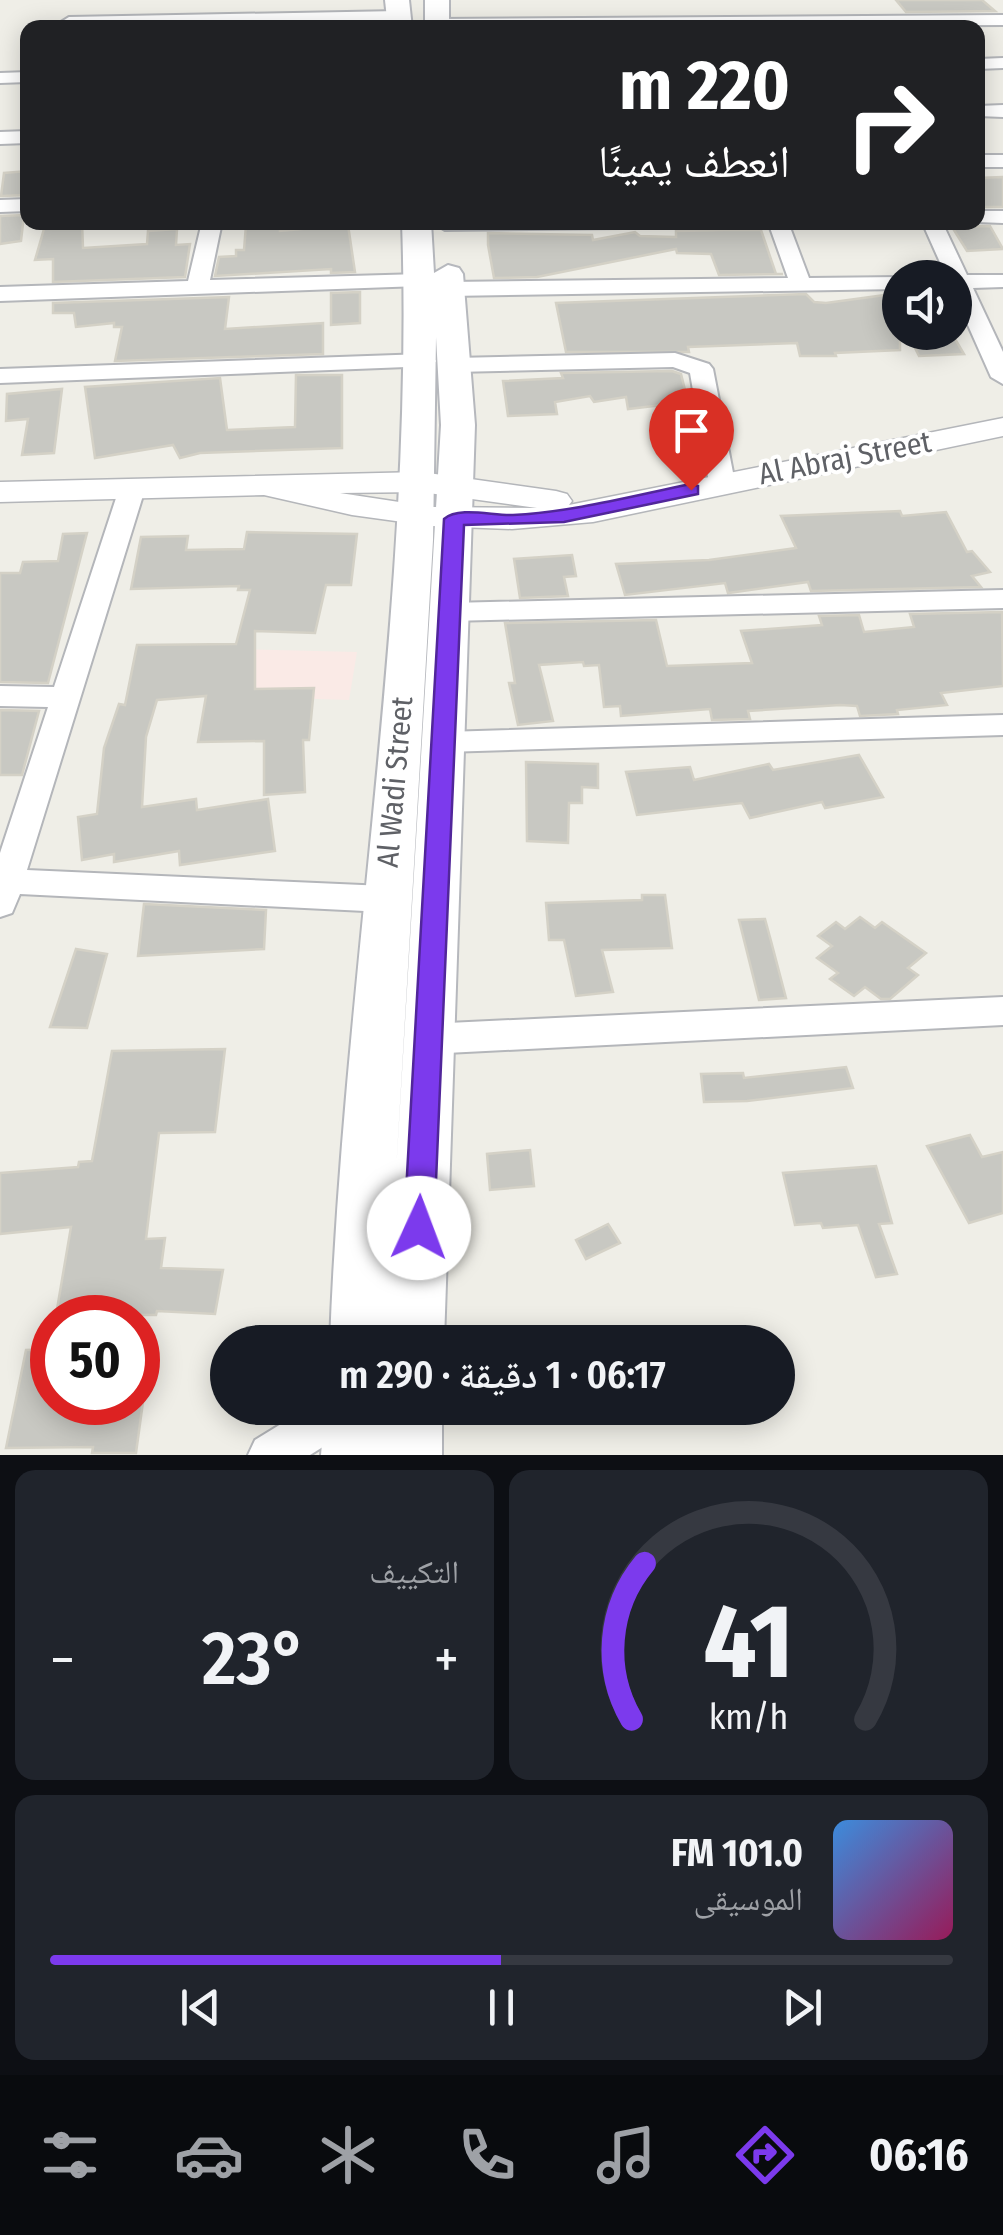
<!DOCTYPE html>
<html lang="ar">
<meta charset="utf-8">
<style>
:root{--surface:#171b24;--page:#20242c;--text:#f1f3f6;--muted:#9ea1a6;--line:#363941;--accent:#7c3aed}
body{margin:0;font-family:"Fira Sans Condensed","Noto Naskh Arabic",sans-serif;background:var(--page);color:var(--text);direction:rtl;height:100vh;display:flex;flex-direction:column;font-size:38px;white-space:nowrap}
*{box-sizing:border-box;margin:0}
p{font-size:32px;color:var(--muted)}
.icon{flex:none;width:55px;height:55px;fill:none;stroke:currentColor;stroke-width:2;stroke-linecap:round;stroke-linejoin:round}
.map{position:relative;height:1455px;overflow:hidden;direction:ltr}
.sheet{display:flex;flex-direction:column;gap:15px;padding:15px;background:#0d0f14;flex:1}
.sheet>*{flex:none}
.banner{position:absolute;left:20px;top:20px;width:965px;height:210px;border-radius:20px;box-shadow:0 5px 25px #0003;direction:rtl;background:#202124;color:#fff;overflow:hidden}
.controls{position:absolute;left:882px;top:260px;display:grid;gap:20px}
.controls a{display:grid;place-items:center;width:90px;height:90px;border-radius:50%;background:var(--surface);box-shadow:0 5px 25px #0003;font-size:50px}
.speed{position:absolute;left:30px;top:1295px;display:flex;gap:20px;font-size:50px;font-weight:700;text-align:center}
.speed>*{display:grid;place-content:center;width:130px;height:130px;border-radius:50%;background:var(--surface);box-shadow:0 5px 25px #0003;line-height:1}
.speed .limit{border:15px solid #d22;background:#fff;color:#111}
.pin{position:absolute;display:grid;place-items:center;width:85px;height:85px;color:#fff;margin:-102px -42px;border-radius:50% 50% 50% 0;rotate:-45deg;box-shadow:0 0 10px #0007}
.pin .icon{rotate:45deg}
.me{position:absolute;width:110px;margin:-55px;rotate:2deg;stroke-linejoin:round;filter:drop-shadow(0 0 8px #0008)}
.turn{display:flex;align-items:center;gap:35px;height:210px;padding:0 30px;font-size:45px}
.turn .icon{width:130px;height:130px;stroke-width:2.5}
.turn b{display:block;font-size:70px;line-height:85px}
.big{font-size:75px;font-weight:600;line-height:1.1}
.sheet .widget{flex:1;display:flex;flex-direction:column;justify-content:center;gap:15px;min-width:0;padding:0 35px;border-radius:20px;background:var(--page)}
.sheet .dial{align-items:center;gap:0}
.dial svg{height:260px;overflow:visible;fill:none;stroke:var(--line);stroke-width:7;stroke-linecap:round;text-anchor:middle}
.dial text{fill:var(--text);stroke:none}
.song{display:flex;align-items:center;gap:30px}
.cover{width:120px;height:120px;border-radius:15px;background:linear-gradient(135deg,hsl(210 70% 55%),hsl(330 70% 35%))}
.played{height:10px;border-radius:5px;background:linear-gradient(90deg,var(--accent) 50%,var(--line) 50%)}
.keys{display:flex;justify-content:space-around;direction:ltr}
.heat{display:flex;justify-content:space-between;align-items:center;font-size:55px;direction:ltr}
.sheet .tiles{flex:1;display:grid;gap:15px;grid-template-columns:1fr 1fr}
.widget:last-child{grid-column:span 2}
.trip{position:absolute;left:210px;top:1325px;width:585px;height:100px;border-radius:50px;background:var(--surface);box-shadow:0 5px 25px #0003;font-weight:600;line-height:100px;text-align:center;direction:rtl}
.dock{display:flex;height:160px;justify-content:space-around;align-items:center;background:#090b0e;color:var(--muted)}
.dock .icon{width:70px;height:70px}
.dock .active{color:var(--accent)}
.dock b{font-size:45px;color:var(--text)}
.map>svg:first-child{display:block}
</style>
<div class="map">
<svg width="1003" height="1455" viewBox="0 0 1003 1455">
<rect width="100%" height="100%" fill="#efeee7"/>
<polygon fill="#faeae6" points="235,649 357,652 349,700 223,696"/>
<g fill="#c8c8c2" stroke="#d4d1c6" stroke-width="2.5">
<polygon points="896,0 982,0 995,11 906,12"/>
<polygon points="28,171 27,195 1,196 4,173"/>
<polygon points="1003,177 1003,207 978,207 978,178"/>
<polygon points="24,215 21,241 0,244 0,216"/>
<polygon points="46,222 82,222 83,248 147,244 148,231 177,229 176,245 190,244 185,277 53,282 53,259 35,260"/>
<polygon points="280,223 280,231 348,225 355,272 331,273 331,269 215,276 219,257 236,256 236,250 244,250 246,225"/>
<polygon points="990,226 1003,249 967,251 952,227"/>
<polygon points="725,230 761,230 776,274 783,274 719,275 711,254 677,253 676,249 537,277 494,278 488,245 488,233 592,235 593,240 635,232 640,236 676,237 676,231"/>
<polygon points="360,292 360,323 331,325 331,293"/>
<polygon points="900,293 900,350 835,353 836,356 800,356 797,343 688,347 689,352 566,352 556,303 806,294 814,302 826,303"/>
<polygon points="229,297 225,329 323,323 323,354 115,361 122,327 114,327 114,323 76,327 74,313 53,313 53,303"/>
<polygon points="907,332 951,332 964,354 919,356"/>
<polygon points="672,371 681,374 688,402 628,409 626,397 594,402 590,396 555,402 557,414 508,416 503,381 563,378 561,373"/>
<polygon points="296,375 342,375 342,448 200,453 180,458 173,445 95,458 85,387 220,378 227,430 295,427"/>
<polygon points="62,389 54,453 22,455 28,419 6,421 7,394"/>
<polygon points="900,511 902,516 946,512 967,552 972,551 990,572 972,576 981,587 811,591 808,582 728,593 725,583 625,595 616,564 709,560 796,548 781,516"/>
<polygon points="247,532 357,534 351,585 326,585 315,633 255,631 255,689 314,688 309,740 303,740 305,792 264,795 264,741 198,742 206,696 157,700 146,737 142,807 196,799 197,810 268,799 275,851 180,865 179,851 114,862 114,854 82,860 78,817 97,814 104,748 119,704 125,705 137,645 236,644 250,590 238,590 239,586 131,589 141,537 188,536 186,550 244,549"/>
<polygon points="87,533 48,683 0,682 0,573 20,573 23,562 58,561 63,534"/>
<polygon points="572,555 576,576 564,577 568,596 520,598 514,559"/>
<polygon points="1002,612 1003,686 941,693 947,705 897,710 898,714 860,716 857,706 840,705 748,711 750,719 712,720 710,709 621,716 620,706 604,707 599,665 584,666 583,662 539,665 553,721 518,725 509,683 515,683 505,623 656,620 667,666 752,663 741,631 822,625 819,616 859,615 864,632 914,627 910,614"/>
<polygon points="0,710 39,711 22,775 0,775"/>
<polygon points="859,755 883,797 825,808 822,802 750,818 742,803 637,815 626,772 690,767 694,780 769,764 773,770"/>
<polygon points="526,762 598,764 598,788 582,787 582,803 569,803 568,843 527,841"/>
<polygon points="642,895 665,895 672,948 602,950 613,992 576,996 564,940 549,940 546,903 642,900"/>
<polygon points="144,904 266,910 264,949 138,956"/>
<polygon points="860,917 875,928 882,922 926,953 908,968 918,975 890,999 881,999 865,987 854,996 830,979 838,973 817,958 832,946 818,936 836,922 845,929"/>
<polygon points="765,919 771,941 786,998 759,1000 739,920"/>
<polygon points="76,949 107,954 87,1028 50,1027"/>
<polygon points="225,1049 215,1132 159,1133 146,1239 165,1238 161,1268 223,1270 215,1314 157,1311 156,1315 56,1315 71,1227 0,1234 0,1173 78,1167 79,1162 92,1161 112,1051"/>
<polygon points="846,1067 853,1088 747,1101 704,1102 701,1074 743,1073 744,1078"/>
<polygon points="970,1135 982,1157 1003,1152 1003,1213 969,1223 927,1146"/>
<polygon points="530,1150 534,1186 490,1190 487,1154"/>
<polygon points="876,1166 892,1223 879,1224 897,1274 876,1277 858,1225 823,1228 821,1223 795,1225 783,1173"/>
<polygon points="608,1224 620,1243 586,1259 576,1240"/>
<polygon points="52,1349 52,1402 143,1402 136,1453 92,1453 93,1447 6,1448 26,1350"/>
</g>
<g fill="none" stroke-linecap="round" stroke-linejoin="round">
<defs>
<g id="minor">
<polygon points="399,11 407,16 405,20 69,27 61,22 69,17"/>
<polygon points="1003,15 1003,25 431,28 429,24 437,19"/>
<polygon points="1003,58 1003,68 978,69 978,59"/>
<polygon points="28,72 28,82 0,83 0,73"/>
<polygon points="1003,105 1003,117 978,116 978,106"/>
<polygon points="28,131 28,143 0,144 0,132"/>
<rect x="978" y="155" width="25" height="12"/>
<polygon points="28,199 28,211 0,212 0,200"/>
<polygon points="978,211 1003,211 1003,223 976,222"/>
<polygon points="202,222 222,222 210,280 420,274 431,280 420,286 0,301 0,287 188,281"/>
<polygon points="633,222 623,228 445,230 435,224"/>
<polygon points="768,222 788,222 809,278 900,277 904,278 900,278 900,289 449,296 438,289 449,282 788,278"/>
<polygon points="922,222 942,222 967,275 1003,275 1003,287 973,288 1003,352 1003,384 991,377 955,296 955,278 947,278"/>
<polygon points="675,353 709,364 713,369 735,483 731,488 722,491 709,483 690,373 673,367 455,372 443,365 455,358"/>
<polygon points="424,354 432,356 436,361 432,366 0,383 0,369"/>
<polygon points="132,481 145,489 27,870 385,886 397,890 402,899 397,908 385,912 20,894 12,913 0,917 0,853 48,707 0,706 0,686 54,687 119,489"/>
<polygon points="1003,590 1003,608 450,621 440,618 436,612 440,606 450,603"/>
<polygon points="1003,715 1003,735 445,752 434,749 430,742 434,735 445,732"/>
<polygon points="1003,997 1003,1025 427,1054 414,1049 409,1039 414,1029 427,1024"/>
<polygon points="307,1408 367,1408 361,1423 310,1455 248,1455 255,1440"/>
</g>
<path id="tertiary" d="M 1003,418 L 1003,436 L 593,522 L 512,529 L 432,526 L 352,515 L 264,495 L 0,502 L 0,482 L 421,472 L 556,491 L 567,494 L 572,501 L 569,505 ZM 421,492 L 537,508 L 432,507 L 340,493 Z"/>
<g id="secondary">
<polygon points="385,0 409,0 412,28 388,28"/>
<rect x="425" y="0" width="24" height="28"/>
<path d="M 402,222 L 431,222 L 434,273 L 448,265 L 459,268 L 463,274 L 475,425 L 444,1342 L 330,1342 C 344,969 415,597 402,222 ZM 436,337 L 441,425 L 396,1172 L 433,540 Z"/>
<polygon points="325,1408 442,1408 442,1455 321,1455"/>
</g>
</defs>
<use href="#minor" stroke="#b4b6ba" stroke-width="4"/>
<use href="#tertiary" stroke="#b4b6ba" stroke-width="3"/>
<use href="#secondary" stroke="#b6b8bd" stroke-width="4"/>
<use href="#minor" fill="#fff" fill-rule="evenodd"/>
<use href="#tertiary" fill="#fff" fill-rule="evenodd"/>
<use href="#secondary" fill="#fff" fill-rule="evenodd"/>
</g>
<path fill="#7c3aed" stroke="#51269a" stroke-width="2.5" d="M 691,484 L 698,486 L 698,494 L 564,522 L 464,525 L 434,1228 L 430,1238 L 419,1242 L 409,1238 L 404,1228 L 444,519 C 459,506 493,516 513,515 C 573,512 632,496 691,484 Z"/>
<g text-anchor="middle" stroke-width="8" stroke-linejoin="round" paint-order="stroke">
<g font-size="30" fill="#5f6166" stroke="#fff">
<text transform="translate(845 458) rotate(-11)" y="10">Al Abraj Street</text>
<text transform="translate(395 782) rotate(-85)" y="10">Al Wadi Street</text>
</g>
</g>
</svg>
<div class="controls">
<a><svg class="icon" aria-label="sound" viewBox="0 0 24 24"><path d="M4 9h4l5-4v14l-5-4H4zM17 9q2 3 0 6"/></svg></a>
</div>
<div class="speed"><div class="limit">50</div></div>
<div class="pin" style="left:691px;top:490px;background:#d93025"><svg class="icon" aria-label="arrive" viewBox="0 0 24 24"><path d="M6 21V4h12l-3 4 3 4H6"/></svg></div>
<svg class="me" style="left:419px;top:1228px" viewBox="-20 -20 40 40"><circle r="19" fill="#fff"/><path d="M0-13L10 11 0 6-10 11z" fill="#7c3aed"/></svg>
<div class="trip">06:17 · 1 دقيقة · 290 m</div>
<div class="banner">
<div class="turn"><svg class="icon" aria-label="right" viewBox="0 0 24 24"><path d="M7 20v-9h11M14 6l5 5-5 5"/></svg><div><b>220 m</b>انعطف يمينًا</div></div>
</div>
</div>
<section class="sheet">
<div class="tiles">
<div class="widget dial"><svg viewBox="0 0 100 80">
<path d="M14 69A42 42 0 1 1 86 69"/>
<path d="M14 69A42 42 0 0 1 18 21" stroke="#7c3aed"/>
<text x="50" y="56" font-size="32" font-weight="700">41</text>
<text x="50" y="72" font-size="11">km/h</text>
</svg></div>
<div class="widget"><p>التكييف</p>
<div class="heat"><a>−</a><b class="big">23°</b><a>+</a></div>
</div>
<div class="widget">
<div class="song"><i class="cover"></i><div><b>101.0 FM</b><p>الموسيقى</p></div></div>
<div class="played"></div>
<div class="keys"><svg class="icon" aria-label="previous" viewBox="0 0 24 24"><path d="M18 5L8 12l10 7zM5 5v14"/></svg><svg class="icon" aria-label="pause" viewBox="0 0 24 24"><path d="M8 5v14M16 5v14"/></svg><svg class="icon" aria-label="next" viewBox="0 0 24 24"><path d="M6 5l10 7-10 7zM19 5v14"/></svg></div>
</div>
</div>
</section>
<nav class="dock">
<b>06:16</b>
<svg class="icon active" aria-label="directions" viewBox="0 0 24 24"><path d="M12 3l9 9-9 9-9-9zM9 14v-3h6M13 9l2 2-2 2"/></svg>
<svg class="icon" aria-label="music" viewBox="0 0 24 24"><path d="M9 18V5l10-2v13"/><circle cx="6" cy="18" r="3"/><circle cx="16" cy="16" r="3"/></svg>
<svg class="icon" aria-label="phone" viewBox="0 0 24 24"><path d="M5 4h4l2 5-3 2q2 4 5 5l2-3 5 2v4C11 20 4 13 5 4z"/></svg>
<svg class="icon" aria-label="climate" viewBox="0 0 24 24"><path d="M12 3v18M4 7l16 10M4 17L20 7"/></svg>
<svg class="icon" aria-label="car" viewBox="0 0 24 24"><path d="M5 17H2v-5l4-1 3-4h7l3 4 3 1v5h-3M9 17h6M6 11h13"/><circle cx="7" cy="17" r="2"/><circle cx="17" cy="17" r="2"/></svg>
<svg class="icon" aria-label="filters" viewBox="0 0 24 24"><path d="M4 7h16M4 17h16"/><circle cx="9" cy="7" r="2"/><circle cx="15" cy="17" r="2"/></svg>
</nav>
